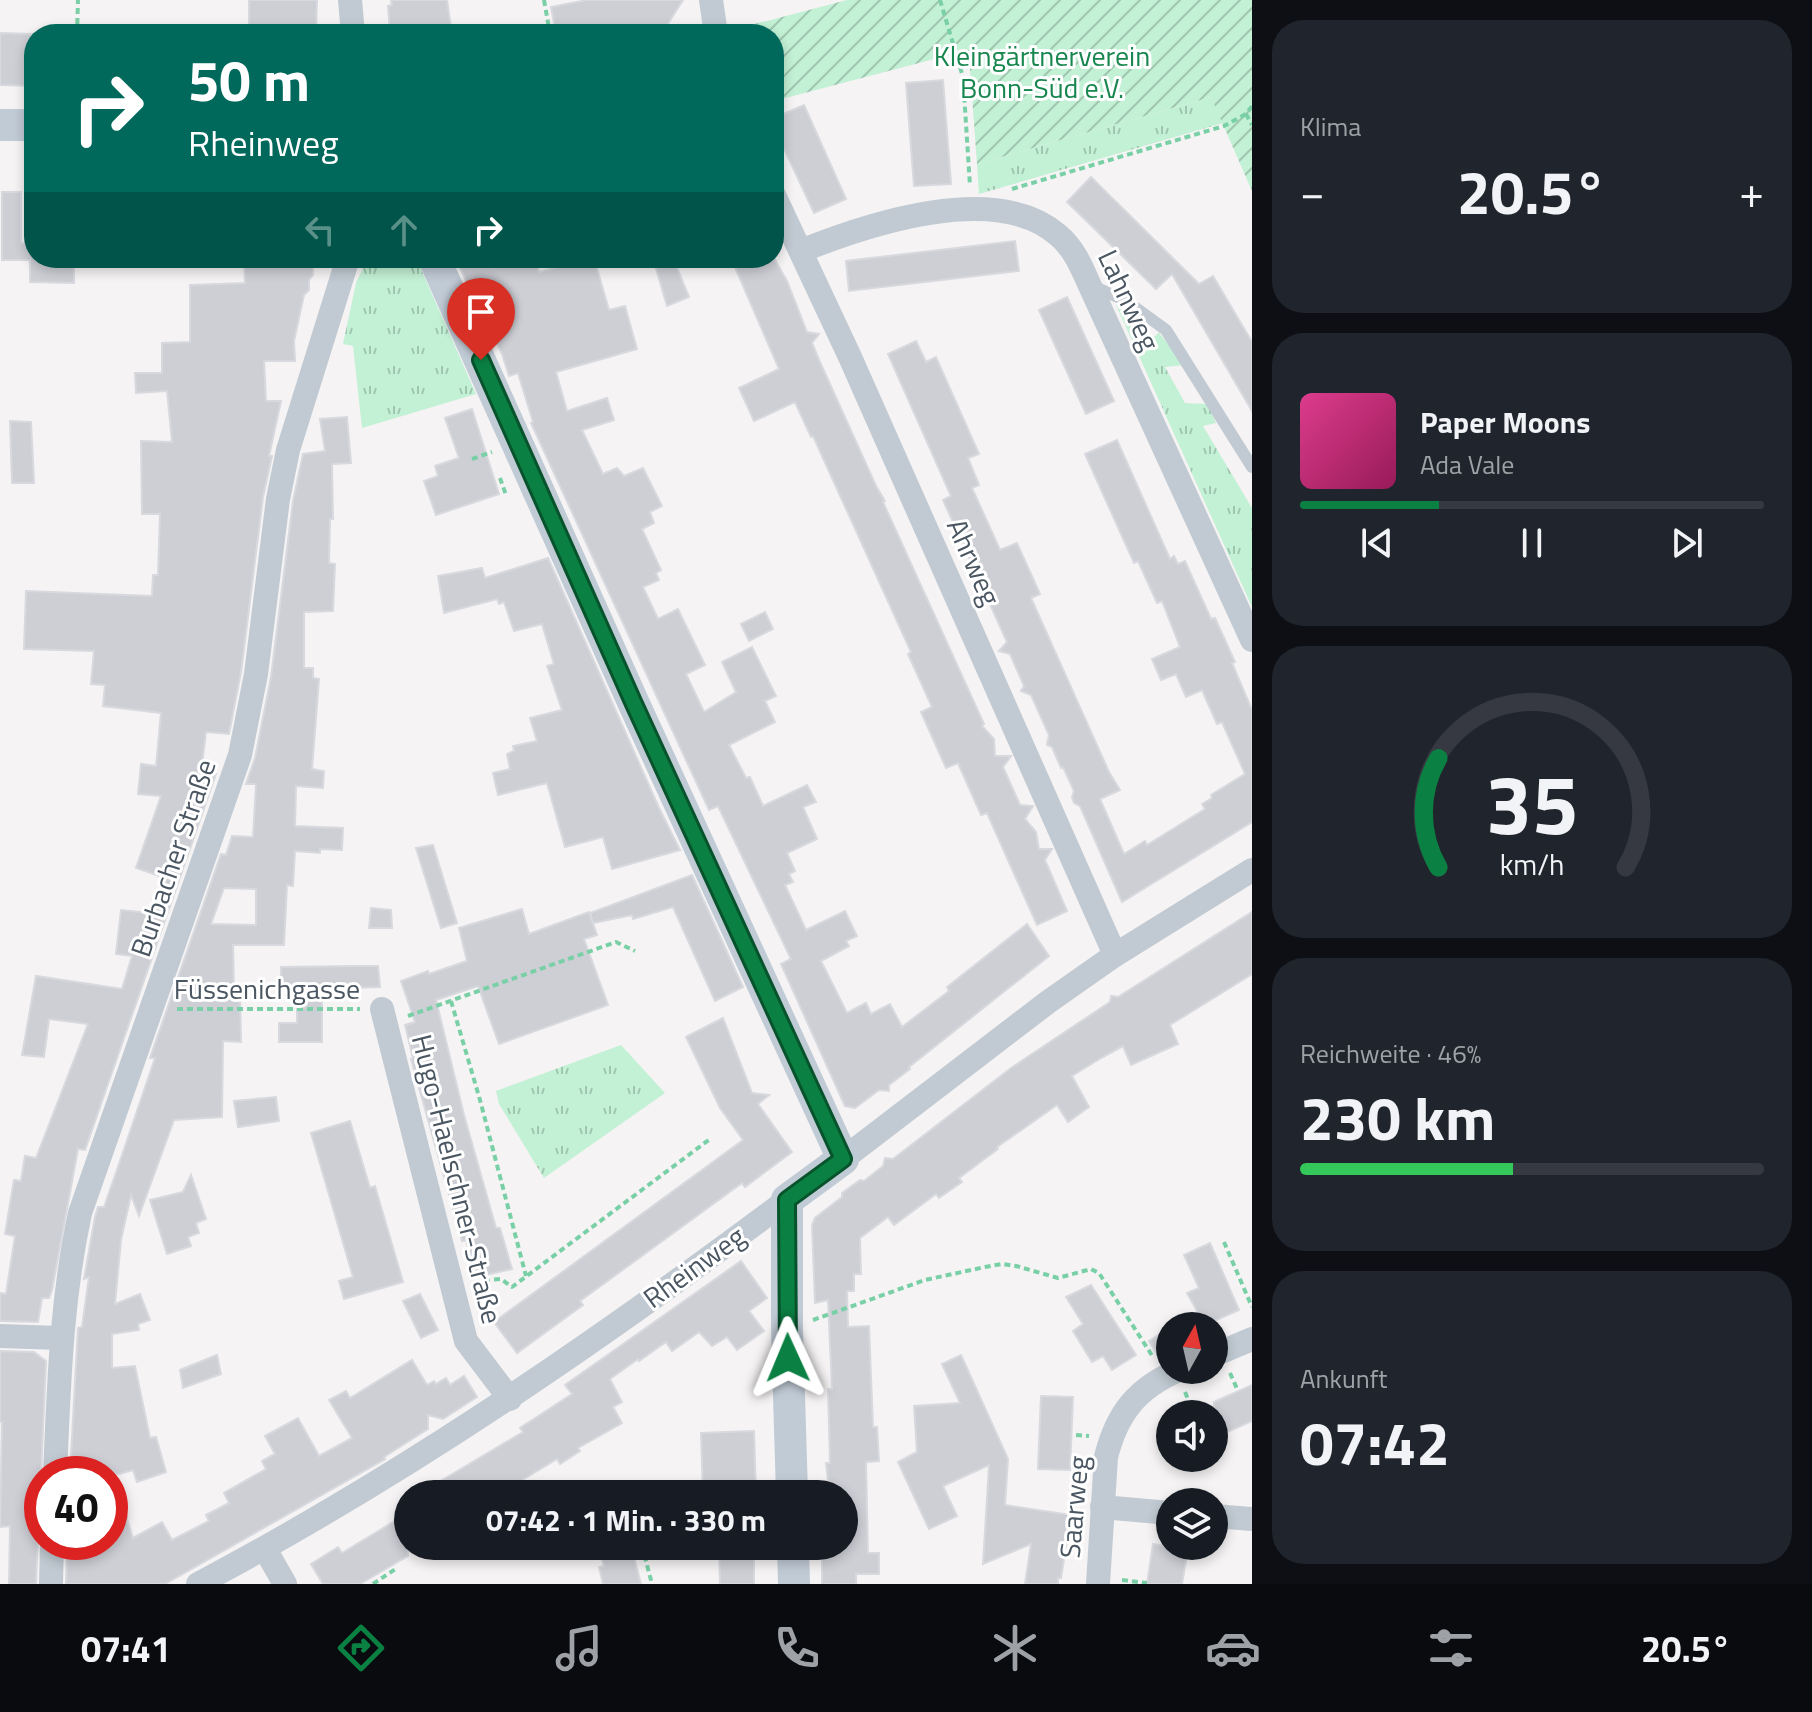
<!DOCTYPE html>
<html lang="de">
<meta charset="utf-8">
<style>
:root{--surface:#171b24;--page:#20242c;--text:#f1f3f6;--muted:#9ea1a6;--line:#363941;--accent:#0b8043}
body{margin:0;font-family:"Titillium Web",sans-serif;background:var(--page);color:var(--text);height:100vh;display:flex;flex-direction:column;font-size:30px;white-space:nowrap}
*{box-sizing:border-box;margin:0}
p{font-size:26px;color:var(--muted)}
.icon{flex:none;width:44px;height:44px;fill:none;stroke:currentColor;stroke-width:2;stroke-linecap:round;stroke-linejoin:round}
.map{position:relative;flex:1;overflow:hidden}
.sheet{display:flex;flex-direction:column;gap:20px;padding:20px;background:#0d0f14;width:560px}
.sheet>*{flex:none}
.banner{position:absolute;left:24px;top:24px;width:760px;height:244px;border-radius:32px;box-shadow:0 4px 12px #0003;background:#00695c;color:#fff;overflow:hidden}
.needle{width:52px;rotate:8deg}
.controls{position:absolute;left:1156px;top:1312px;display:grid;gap:16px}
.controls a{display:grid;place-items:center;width:72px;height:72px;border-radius:50%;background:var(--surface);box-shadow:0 4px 12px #0003;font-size:40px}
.speed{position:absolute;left:24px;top:1456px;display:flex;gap:16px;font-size:40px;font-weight:700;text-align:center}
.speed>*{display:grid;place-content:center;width:104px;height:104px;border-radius:50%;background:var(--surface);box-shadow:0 4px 12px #0003;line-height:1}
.speed .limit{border:12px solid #d22;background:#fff;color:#111}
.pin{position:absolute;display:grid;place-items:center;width:68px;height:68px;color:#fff;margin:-82px -34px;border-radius:50% 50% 50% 0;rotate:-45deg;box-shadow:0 0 8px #0007}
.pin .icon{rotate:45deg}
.me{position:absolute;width:88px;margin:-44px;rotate:359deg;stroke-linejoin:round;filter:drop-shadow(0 0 6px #0008)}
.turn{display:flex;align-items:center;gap:28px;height:168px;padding:0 32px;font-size:36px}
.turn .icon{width:104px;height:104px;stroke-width:2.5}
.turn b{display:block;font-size:56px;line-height:68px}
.lanes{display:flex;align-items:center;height:76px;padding:0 32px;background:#0003;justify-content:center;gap:40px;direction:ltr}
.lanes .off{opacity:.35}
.big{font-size:60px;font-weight:700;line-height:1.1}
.sheet .widget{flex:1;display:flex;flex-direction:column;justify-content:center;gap:12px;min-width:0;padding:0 28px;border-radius:32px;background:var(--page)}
.sheet .dial{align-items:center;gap:0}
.dial svg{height:208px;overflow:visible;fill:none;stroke:var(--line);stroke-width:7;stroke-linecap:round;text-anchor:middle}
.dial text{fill:var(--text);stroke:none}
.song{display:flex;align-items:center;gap:24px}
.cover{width:96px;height:96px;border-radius:12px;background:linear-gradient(135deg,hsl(330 70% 55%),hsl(330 70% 35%))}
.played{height:8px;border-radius:4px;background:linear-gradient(90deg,var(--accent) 30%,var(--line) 30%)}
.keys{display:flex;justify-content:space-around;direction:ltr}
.heat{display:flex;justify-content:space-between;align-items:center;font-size:44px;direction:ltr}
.charge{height:12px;border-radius:6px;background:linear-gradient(90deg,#34c759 46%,var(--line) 0)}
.trip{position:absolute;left:394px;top:1480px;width:464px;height:80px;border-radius:40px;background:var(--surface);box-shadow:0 4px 12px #0003;font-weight:700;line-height:80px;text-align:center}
.dock{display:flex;height:128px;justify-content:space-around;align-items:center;background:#090b0e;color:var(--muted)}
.dock .icon{width:56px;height:56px}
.dock .selected{color:var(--accent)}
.dock b{font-size:36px;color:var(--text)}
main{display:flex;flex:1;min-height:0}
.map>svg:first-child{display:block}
</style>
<main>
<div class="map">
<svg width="1252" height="1584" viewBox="0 0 1252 1584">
<defs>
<pattern id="grass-tufts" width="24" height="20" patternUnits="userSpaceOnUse" patternTransform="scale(2)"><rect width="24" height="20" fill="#c3f1d5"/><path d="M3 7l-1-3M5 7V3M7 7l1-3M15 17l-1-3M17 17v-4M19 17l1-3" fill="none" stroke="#a0c6b0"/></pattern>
<pattern id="garden-furrows" width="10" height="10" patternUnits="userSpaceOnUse" patternTransform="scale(2)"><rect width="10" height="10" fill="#c3f1d5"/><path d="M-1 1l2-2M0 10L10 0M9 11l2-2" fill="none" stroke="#a0c6b0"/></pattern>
</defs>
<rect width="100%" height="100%" fill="#f5f3f3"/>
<g fill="url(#grass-tufts)">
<polygon points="1211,97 1223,123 979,194 977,164"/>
<polygon points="368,258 416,258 476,394 362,428 353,346 343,344 356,283"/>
<polygon points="1116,305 1124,306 1147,321 1136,331 1144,344 1159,333 1185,365 1165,367 1185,403 1207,404 1216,423 1203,426 1252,508 1252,607"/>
<polygon points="621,1045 665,1093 544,1178 499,1104 496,1091"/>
</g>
<polygon fill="url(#garden-furrows)" points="847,0 1252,0 1252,191 1211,97 977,164 970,69 967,67 961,52 774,101 774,34 729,34 728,31"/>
<g fill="#cdcfd5" stroke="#d7d9de" stroke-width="2" fill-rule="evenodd">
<polygon points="249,0 317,0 316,34 249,34"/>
<polygon points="391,0 447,0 452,34 397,34 396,29 390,30 388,6 392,5"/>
<polygon points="587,0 683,0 662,33 556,34 551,7"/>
<polygon points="0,33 34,34 34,86 0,85"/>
<polygon points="943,80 951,184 914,186 906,83"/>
<polygon points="804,105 846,199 814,213 774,127 774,118"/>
<polygon points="1091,177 1199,284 1213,276 1252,342 1252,411 1172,274 1156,289 1067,202"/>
<polygon points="2,192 21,192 21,243 34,244 34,258 74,258 74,283 30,282 30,260 2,260"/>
<polygon points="1015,241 1019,271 849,291 846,261"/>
<polygon points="244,258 313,258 313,275 309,280 309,290 304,295 294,341 295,361 264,361 266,401 281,401 269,456 272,456 263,497 241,672 229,734 206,732 201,773 216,774 85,1150 78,1149 52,1290 49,1298 42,1298 38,1322 0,1321 0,1293 6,1294 15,1236 5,1234 14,1180 21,1181 25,1156 36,1158 88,1024 49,1019 44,1057 22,1055 36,976 122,989 132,956 116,954 121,910 150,913 165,878 136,868 161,796 138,794 141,764 156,766 161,713 103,706 105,685 91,684 94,651 24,649 26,591 152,596 153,575 158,575 160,514 142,514 141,441 172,442 167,391 136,393 135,373 162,373 162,343 190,342 190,285 245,283"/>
<polygon points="473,258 535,258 539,272 594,258 609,310 625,306 637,349 556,372 567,411 607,398 614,420 582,430 603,474 617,468 624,476 643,468 662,506 650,512 654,523 642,529 661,570 656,573 659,580 643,587 658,619 678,609 705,665 686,674 704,712 736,692 722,662 752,647 776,696 765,701 775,722 729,745 746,778 750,777 763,806 807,785 816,802 803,807 817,839 787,853 795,871 789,874 793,882 785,885 806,930 845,911 857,936 846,941 849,946 821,961 847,1013 866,1003 871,1014 890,1004 902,1027 949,991 947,987 1027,924 1049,956 909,1067 910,1069 889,1085 889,1091 879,1090 855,1108 845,1106 781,964 791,959 718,806 709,810 531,423 533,422 518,373 509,376 502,354 457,262"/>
<polygon points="653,258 673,258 689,297 667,306"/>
<polygon points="731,258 774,258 787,281 807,332 819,334 812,343 820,362 876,486 885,501 883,502 984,724 982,726 994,739 995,756 1011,756 1003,767 1020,805 1033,806 1025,819 1036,832 1039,849 1052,849 1045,860 1067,911 1037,925 987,813 981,815 958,763 946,768 921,712 932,707 908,654 911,652 813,436 811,437 795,402 754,421 739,388 779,369"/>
<polygon points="1067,297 1114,401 1086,414 1039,310"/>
<polygon points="916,341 926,362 936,357 979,454 968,458 979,485 972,488 1000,550 1017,543 1040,594 1031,598 1109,772 1120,790 1100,799 1124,854 1145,841 1147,845 1205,809 1202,804 1212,798 1211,795 1245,774 1222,722 1217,724 1202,690 1186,697 1176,674 1161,680 1152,659 1180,647 1162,601 1157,603 1138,561 1134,563 1085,454 1117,440 1170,559 1174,556 1178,564 1185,561 1211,619 1215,618 1235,662 1232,663 1252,710 1252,822 1122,902 1080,806 1074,803 1072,797 1074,791 1063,767 1061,768 1052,747 1047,745 1049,735 1031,695 1021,691 1024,686 1010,654 999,651 1007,642 943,500 951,496 888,354"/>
<polygon points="472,409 499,494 436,515 424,481 438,476 435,466 459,458 445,418"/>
<path d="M 347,417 L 351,463 L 332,464 L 333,519 L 330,519 L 329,563 L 335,564 L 333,611 L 304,612 L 304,668 L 313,668 L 313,678 L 319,679 L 312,769 L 324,771 L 323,788 L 296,786 L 295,826 L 343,828 L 342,850 L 320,849 L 320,853 L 295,851 L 293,886 L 287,885 L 284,945 L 233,945 L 234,989 L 240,989 L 241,1042 L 223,1041 L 222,1117 L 174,1120 L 139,1216 L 131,1195 L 121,1240 L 115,1304 L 140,1294 L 150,1320 L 138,1324 L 139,1330 L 112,1334 L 112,1368 L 135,1366 L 150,1438 L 156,1437 L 166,1472 L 137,1482 L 133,1470 L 119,1474 L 70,1474 L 78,1328 L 82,1327 L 89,1277 L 84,1279 L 95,1217 L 98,1207 L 104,1207 L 120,1161 L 155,1058 L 150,1058 L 221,854 L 226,855 L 232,836 L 253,837 L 256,784 L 246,784 L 255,758 L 271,677 L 293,501 L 303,454 L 325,451 L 320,419 ZM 224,888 L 256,889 L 256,925 L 211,924 Z"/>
<polygon points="10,421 31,422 34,483 12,483"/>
<polygon points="548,558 659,808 680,850 612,869 603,837 565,847 547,783 498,795 493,773 510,769 507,754 514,751 513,746 537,741 530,718 562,710 547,666 554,664 542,624 514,631 504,602 499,604 497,599 444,613 438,576 482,568 485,578"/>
<polygon points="765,612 773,629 749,641 741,624"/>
<polygon points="433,845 457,923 441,928 416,848"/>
<polygon points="692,875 743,987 715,1001 673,907 633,919 632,915 593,923 590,913"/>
<polygon points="371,908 391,910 392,928 369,928"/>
<polygon points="522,909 529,934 589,912 597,935 584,939 608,1005 499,1044 478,986 436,1000 464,1115 496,1228 500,1228 512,1269 476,1277 466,1240 462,1241 411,1059 413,1058 405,1025 415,1022 401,981 428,971 429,974 467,961 459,928"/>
<polygon points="1252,912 1252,974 1170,1025 1178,1044 1131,1065 1123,1046 1101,1058 1072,1076 1089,1107 1068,1122 1057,1105 997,1147 998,1149 959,1178 962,1182 939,1198 936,1194 894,1225 888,1217 860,1238 861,1274 854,1274 854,1291 847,1291 848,1327 869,1326 873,1427 877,1427 879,1461 866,1462 868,1553 879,1553 879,1574 856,1574 856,1584 822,1584 822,1546 844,1546 844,1494 811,1494 828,1481 826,1463 830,1463 828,1389 832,1389 828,1300 815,1303 812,1225 815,1218 842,1197 842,1193 860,1180 864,1181 883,1166 885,1158 893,1159 1011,1068 1110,1002 1111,996 1118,997"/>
<polygon points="356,966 378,966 380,987 352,988 351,998 322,997 322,1042 279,1042 279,1023 297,1023 297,987 281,987 281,967"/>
<polygon points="723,1018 752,1093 769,1095 758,1104 792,1152 745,1187 742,1183 580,1301 583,1305 517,1353 494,1322 743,1140 720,1108 686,1037"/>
<polygon points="276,1097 279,1121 238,1127 234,1101"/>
<polygon points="350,1121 370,1188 375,1186 403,1282 344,1299 339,1281 353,1277 311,1133"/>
<polygon points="191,1175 206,1219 196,1223 199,1233 188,1237 191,1246 167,1254 150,1200 183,1192"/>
<polygon points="1210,1243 1239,1310 1205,1325 1187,1293 1199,1288 1184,1255"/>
<polygon points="741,1261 767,1298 749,1311 764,1331 737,1350 727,1337 712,1346 699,1332 672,1351 666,1342 639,1361 638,1359 610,1379 622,1402 613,1407 622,1423 578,1448 580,1451 560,1464 557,1459 499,1494 419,1494 523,1432 520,1428 572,1394 565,1385"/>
<polygon points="1091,1285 1136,1355 1112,1370 1103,1356 1092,1362 1073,1331 1083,1324 1066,1297"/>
<polygon points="420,1294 438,1330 421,1338 403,1301"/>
<polygon points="1170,1328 1170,1358 1162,1362 1149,1341"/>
<polygon points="0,1351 34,1352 46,1361 36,1584 9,1584 10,1526 0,1527 2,1422 0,1422"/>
<polygon points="217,1355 221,1374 183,1388 180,1370"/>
<polygon points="961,1355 1008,1459 1005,1505 1071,1515 1061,1578 1058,1578 1058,1584 1025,1584 1031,1544 983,1564 989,1465 943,1486 957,1516 929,1529 898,1462 917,1452 914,1406 960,1403 942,1364"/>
<polygon points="412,1360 427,1385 434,1381 436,1384 446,1378 450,1385 464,1376 477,1397 443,1419 428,1415 428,1429 384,1457 385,1459 165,1584 66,1584 67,1542 110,1542 110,1517 125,1512 133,1538 162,1522 172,1540 209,1521 206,1515 229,1503 224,1493 266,1469 262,1461 275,1454 265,1436 298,1418 319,1456 352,1438 329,1400 346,1391 350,1398"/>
<polygon points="1252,1385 1252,1421 1214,1438 1214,1402"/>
<polygon points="1041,1396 1073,1397 1070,1470 1038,1469"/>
<polygon points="754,1431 756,1494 703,1494 701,1433"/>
<polygon points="408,1513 408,1556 360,1584 323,1584 311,1564 338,1547 342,1553"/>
<polygon points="1153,1544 1188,1549 1182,1584 1147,1584"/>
<polygon points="598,1546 631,1546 641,1584 603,1584 599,1567 604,1566"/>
<polygon points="754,1547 754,1584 720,1584 719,1548"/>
</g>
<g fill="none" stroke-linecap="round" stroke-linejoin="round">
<g stroke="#7ad0a6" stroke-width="4" stroke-dasharray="6 4" stroke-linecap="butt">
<polyline points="544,0 550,34"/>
<polyline points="940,0 963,77 970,186"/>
<polyline points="77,34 78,0"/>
<polyline points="1246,114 1252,125"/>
<polyline points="1012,189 1224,126 1246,114 1252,106"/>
<polyline points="472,459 492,452"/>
<polyline points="500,478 506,495"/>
<polyline points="451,1001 480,1100 526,1276"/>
<polyline points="177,1009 360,1009"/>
<polyline points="408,1016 616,942 635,951"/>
<polyline points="1224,1242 1252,1307"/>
<polyline points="477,1289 489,1280 501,1279 512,1287 710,1139"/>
<polyline points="813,1320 925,1280 985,1267 1002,1264 1016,1266 1058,1278 1091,1269 1099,1273 1153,1357"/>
<polyline points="1230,1373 1238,1391"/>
<polyline points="1185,1392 1193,1411"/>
<polyline points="1076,1435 1089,1436"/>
<polyline points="1068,1539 1078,1540"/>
<polyline points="642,1546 652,1584"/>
<polyline points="1122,1580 1147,1583"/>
<polyline points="373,1584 397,1568"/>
</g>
<polyline stroke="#c1cad2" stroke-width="12" points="1092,286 1125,300 1166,330 1252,467"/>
<g stroke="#c1cad2" stroke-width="24">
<polyline points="350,0 353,34"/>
<polyline points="711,0 716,34"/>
<polyline points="774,195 850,357 1115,955"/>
<path d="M 801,251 C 868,224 996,181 1058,235 C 1074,248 1082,268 1090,286 L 1252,640"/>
<polyline points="382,1009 466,1341 510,1399"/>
<polyline points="843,1159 1048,1002 1115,955 1252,870"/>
<polyline points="0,1336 60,1338"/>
<polyline points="1214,1355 1252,1339"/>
<path d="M 55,1474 C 59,1385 61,1301 80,1213 L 240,755 L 256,674 L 278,499 L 288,450 L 348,258"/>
<polyline points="1102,1507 1170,1513"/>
<polyline points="1214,1516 1252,1519"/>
<polyline points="265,1549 285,1584"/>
<polyline points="51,1584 52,1542"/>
<path d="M 198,1584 C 406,1474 600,1340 787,1200"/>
<path d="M 1098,1584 L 1106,1457 C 1117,1413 1137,1388 1179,1370"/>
</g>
<g stroke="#c1cbd6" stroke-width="32">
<polyline points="0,125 34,125"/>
<polyline points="434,258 634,704 843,1159 787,1200 787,1329 792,1494"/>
<polyline points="793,1546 794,1584"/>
</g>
</g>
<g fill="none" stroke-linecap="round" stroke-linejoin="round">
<defs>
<polyline id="route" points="481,360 634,704 843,1159 787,1200 788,1358"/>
</defs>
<use href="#route" stroke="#07532c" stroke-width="20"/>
<use href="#route" stroke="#0b8043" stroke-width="14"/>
</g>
<g text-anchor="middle" stroke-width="6" stroke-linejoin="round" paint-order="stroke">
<g font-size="28" fill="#17864f" stroke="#fff">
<text x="1042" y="66">Kleingärtnerverein<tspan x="1042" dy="32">Bonn-Süd e.V.</tspan></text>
</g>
<g font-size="28" fill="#4a5661" stroke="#fff">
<text transform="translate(1129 300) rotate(65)" y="10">Lahnweg</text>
<text transform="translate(974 562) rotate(66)" y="10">Ahrweg</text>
<text transform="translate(173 858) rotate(-71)" y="10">Burbacher Straße</text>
<text x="267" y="999">Füssenichgasse</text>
<text transform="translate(457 1179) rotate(76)" y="10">Hugo-Haelschner-Straße</text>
<text transform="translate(694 1267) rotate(-36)" y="10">Rheinweg</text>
<text transform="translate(1074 1507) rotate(-85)" y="10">Saarweg</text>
</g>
</g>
</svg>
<div class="controls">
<a><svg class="needle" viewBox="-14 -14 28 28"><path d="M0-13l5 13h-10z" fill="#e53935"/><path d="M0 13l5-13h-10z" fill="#9ea1a6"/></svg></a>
<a><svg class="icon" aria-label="sound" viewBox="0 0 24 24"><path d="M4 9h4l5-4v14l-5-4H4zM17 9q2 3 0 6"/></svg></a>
<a><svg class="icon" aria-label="layers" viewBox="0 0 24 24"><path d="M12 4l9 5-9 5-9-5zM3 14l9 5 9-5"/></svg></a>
</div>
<div class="speed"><div class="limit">40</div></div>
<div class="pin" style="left:481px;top:360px;background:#d93025"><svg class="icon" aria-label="arrive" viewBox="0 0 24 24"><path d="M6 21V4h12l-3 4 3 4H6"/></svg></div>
<svg class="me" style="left:788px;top:1358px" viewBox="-20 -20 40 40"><path d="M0-17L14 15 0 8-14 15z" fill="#0b8043" stroke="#fff" stroke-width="4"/></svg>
<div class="trip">07:42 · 1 Min. · 330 m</div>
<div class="banner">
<div class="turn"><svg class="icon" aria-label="right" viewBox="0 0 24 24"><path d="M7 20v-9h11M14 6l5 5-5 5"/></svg><div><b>50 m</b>Rheinweg</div></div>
<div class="lanes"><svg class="icon off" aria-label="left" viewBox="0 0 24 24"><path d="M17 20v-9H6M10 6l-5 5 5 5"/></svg><svg class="icon off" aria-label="ahead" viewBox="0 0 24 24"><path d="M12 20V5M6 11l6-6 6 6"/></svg><svg class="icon" aria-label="right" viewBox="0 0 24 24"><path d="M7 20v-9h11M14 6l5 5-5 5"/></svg></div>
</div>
</div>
<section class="sheet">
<div class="widget"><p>Klima</p>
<div class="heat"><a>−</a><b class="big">20.5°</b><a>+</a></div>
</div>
<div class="widget">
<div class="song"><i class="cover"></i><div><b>Paper Moons</b><p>Ada Vale</p></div></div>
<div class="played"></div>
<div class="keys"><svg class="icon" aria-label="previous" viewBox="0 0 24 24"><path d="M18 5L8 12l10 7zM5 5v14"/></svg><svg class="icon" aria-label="pause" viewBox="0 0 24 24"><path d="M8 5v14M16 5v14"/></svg><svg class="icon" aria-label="next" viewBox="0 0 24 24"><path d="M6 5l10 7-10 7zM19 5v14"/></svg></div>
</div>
<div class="widget dial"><svg viewBox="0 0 100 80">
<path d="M14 69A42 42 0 1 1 86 69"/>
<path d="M14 69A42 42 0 0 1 14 27" stroke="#0b8043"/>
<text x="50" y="56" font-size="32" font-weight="700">35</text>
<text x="50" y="72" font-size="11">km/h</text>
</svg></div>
<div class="widget"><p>Reichweite · 46%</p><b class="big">230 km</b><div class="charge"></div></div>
<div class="widget"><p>Ankunft</p><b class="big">07:42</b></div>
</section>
</main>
<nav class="dock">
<b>07:41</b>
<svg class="icon selected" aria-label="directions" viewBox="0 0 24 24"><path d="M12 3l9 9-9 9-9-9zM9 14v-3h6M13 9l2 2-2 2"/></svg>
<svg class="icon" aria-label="music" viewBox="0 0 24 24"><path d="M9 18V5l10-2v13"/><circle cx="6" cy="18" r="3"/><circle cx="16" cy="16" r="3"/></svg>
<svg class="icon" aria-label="phone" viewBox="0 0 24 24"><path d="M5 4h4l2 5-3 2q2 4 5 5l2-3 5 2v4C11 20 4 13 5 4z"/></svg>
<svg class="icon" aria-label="climate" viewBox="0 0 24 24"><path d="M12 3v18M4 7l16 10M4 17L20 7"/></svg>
<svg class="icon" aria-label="car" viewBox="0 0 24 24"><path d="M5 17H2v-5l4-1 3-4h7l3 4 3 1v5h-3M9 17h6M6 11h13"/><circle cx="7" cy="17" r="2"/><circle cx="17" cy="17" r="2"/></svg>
<svg class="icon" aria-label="filters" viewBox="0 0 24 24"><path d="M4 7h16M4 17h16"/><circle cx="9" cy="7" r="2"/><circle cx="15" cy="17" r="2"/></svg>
<b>20.5°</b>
</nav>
